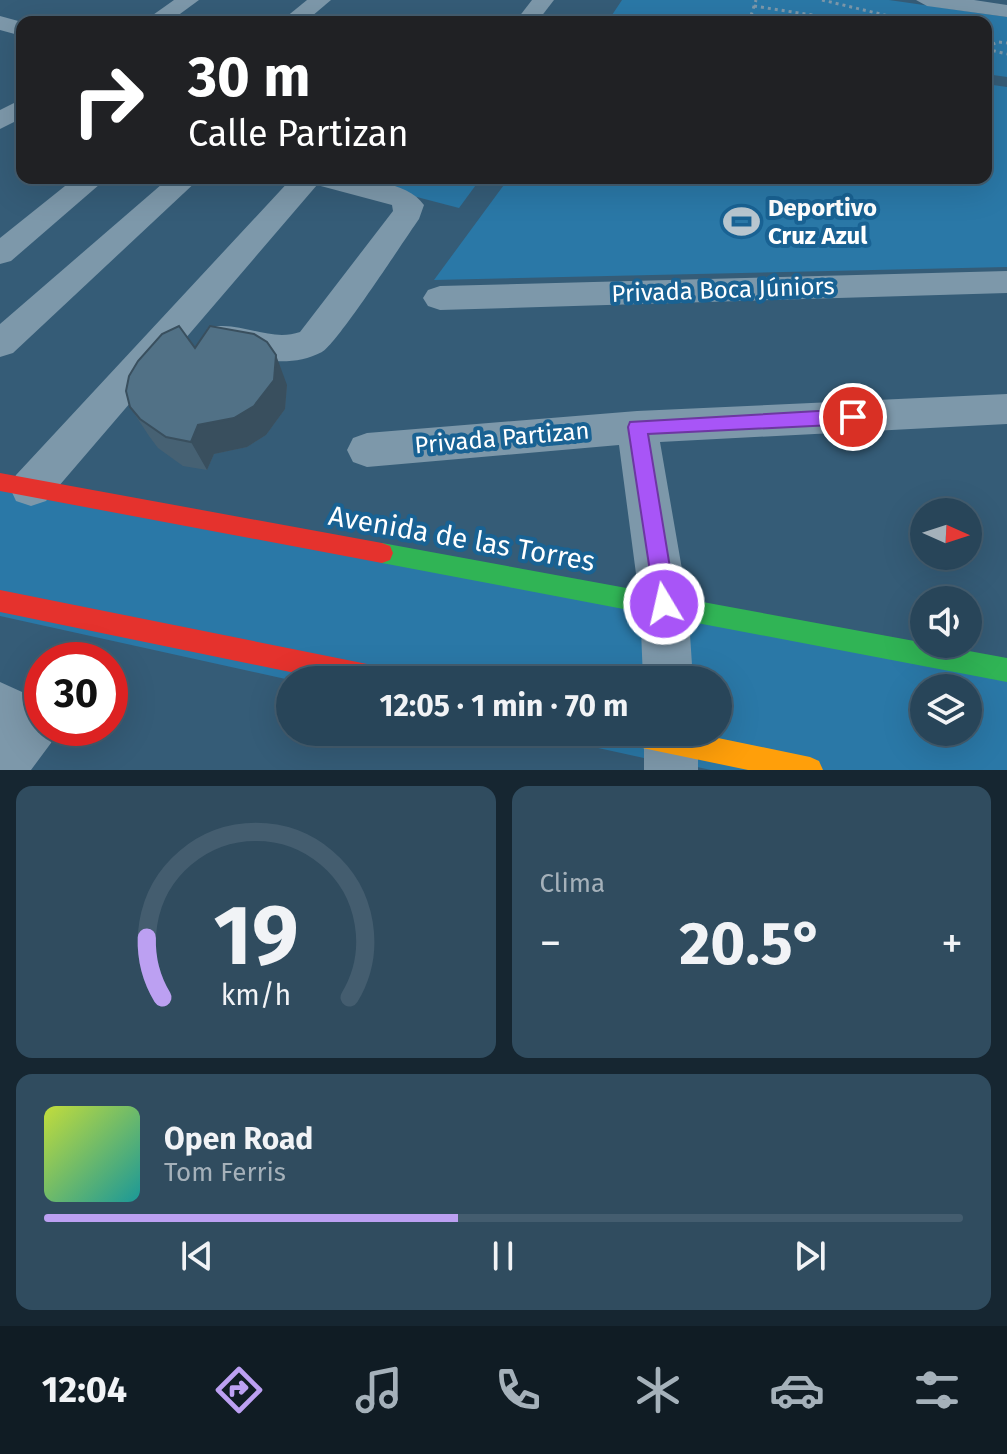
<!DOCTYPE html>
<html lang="es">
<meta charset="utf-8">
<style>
:root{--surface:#284559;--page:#304c5f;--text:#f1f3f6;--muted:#a5b1ba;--line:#445d6f;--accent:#bca0f2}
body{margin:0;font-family:"Fira Sans",sans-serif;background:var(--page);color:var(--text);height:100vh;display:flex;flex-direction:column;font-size:30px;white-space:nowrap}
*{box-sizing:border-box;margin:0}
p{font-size:26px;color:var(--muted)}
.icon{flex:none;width:44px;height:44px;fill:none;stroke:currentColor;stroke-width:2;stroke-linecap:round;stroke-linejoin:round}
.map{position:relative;height:770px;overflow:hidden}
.sheet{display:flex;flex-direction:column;gap:16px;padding:16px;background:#162631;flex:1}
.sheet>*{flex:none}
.guide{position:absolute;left:16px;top:16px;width:976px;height:168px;border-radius:16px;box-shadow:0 8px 32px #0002,0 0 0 2px var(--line);background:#202124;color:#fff;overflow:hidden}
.needle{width:52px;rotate:93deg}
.buttons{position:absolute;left:910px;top:498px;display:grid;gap:16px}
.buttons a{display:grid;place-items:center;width:72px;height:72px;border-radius:50%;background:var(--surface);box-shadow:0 8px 32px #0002,0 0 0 2px var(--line);font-size:40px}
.speed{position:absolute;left:24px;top:642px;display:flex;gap:16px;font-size:40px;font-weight:700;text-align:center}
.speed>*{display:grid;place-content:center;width:104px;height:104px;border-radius:50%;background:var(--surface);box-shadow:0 8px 32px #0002,0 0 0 2px var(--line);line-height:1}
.speed .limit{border:12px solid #d22;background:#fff;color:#111}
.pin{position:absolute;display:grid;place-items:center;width:68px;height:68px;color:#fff;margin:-34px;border:4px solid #fff;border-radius:50%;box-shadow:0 2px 8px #0007}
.me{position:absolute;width:88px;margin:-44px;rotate:351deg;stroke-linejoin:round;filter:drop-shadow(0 0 6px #0008)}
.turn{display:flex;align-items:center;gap:28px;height:168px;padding:0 40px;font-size:36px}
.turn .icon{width:104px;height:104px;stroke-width:2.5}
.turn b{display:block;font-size:56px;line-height:68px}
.big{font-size:60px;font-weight:700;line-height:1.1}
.sheet .card{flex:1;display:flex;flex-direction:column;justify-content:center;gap:12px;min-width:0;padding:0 28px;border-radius:16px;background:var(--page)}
.sheet .dial{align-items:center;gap:0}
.dial svg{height:208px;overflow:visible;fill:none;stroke:var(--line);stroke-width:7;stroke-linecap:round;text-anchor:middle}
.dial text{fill:var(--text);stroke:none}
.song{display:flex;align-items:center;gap:24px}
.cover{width:96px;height:96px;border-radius:12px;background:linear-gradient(135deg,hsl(70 70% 55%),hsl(180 70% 35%))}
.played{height:8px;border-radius:4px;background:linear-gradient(90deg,var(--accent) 45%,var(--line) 45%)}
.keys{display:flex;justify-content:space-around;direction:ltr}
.heat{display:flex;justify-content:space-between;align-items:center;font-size:44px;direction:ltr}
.sheet .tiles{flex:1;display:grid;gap:16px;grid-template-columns:1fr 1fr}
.card:last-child{grid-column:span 2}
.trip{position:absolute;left:276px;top:666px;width:456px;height:80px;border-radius:40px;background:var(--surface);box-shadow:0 8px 32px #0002,0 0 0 2px var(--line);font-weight:700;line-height:80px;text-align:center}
.menu{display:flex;height:128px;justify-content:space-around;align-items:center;background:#101c24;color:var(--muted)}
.menu .icon{width:56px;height:56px}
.menu .active{color:var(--accent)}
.menu b{font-size:36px;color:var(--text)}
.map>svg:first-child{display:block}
</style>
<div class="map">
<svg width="1007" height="770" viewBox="0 0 1007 770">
<rect width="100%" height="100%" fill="#355c77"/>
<g fill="#2a78a7" fill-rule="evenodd">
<polygon points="622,0 889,0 1007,17 1007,77 986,74 986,22 634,22 610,18"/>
<polygon points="986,84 1007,87 1007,267 434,280 509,178 986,178"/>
<polygon points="344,178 481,178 459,208"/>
<polygon points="0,485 649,595 651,680 290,680 0,616"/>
<path d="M 673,599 L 1007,663 L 1007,770 L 711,770 L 683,764 L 718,732 L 718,680 L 678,680 ZM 924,688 L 968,688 L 968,732 L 924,732 Z"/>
<polygon points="525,732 652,732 653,760"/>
</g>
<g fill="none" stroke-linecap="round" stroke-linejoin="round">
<g stroke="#7d98aa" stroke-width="3" stroke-dasharray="3 4" stroke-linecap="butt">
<polyline points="822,0 914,22"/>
<polyline points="754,6 857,22"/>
<polyline points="749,22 756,0"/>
<polyline points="986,47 998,42 1007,43"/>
<polyline points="986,49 1007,54"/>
</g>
<g fill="#7d98aa" fill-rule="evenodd">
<polygon points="174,0 199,0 169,22 143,22"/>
<polygon points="307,0 331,0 305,22 280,22"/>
<polygon points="532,0 554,0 537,22 515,22"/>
<polygon points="916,0 974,0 1007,5 1007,17 927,6"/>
<polygon points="0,16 22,22 22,36 0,30"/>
<polygon points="22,99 22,118 0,129 0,110"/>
<polygon points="75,178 107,178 11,261 0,264 0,238"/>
<polygon points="169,178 200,178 13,353 0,357 0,324"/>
<path d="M 292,178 C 327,178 402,173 424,205 L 419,219 C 404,240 337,344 322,352 C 286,371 244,357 208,346 L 203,337 L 208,328 C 238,319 269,343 300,332 L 393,211 L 392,205 L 317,185 L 46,501 L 31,506 L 16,501 L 10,488 L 16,475 Z"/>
<polygon points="1007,271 1007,293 440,310 428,306 423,298 428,290 440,286"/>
<polygon points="1007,394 1007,424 660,442 688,604 693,680 643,680 640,604 619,445 367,467 353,462 347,450 353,438 367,433 637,411"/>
<polygon points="0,682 42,701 42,728 57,728 51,743 31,770 0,770"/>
<rect x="644" y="732" width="54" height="38"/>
</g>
<polygon fill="#30b455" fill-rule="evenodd" points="382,543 1007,658 1007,682 382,563 374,560 371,553 374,546"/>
<polygon fill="#ff9f0a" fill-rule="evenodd" points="615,732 689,732 810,757 819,761 823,770 748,770 628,745 619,741"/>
<g fill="#e5322d" fill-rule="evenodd">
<polygon points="0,473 382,543 390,546 393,553 390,560 382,563 0,491"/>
<polygon points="0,590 387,668 396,671 399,680 329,680 0,612"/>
</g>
</g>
<polygon fill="#466173" points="195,348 287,385 285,409 266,435 247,447 214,454 207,470 183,466 158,448 149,436 130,407"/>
<polygon fill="#394f5e" points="276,355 287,385 285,409 266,435 247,447 214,454 207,470 191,442 198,425"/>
<polygon fill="#517186" stroke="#394f5e" stroke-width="2" points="179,326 195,348 210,326 254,334 267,342 276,355 274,380 254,406 234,418 198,425 191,442 166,437 140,419 130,407 126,391 129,376 138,361 162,334"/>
<polygon fill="#a855f7" stroke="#6d37a1" stroke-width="2" points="853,409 860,411 862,417 860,422 853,424 648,434 676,604 672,611 664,615 656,611 628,427 630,422"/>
<defs>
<symbol id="stadium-bare" viewBox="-9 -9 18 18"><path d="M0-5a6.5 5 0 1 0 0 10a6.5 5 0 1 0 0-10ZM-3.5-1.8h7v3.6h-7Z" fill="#b8c6cf" stroke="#196293" stroke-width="2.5" paint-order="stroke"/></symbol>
</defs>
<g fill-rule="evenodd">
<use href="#stadium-bare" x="716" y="196" width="51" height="51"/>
</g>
<g text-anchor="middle" stroke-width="8" stroke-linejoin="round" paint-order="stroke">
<g font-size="24" font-weight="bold" fill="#fff" stroke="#196293" text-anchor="start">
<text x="768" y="216">Deportivo<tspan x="768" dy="28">Cruz Azul</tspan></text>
</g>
<g font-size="24" fill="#fff" stroke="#196293">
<text transform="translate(723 290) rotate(-2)" y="8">Privada Boca Júniors</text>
<text transform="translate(502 438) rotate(-5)" y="8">Privada Partizan</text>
</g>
<g font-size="28" fill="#fff" stroke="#196293">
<text transform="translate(462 538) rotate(10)" y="10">Avenida de las Torres</text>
</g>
</g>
</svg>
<div class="buttons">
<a><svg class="needle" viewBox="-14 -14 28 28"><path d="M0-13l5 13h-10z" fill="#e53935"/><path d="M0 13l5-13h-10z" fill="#a5b1ba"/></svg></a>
<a><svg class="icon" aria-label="sound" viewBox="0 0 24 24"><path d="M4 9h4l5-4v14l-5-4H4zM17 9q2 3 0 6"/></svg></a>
<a><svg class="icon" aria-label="layers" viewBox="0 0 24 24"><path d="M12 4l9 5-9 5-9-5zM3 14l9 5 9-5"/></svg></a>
</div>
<div class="speed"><div class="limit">30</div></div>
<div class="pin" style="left:853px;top:417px;background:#d93025"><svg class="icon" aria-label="arrive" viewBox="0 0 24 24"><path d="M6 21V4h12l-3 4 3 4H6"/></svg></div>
<svg class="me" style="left:664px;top:604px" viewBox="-20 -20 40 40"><circle r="17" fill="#a855f7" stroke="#fff" stroke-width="3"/><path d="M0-11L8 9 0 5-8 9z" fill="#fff"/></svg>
<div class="trip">12:05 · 1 min · 70 m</div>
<div class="guide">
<div class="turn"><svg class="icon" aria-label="right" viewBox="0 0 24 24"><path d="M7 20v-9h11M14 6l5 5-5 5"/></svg><div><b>30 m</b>Calle Partizan</div></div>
</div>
</div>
<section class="sheet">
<div class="tiles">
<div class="card dial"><svg viewBox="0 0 100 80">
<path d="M14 69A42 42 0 1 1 86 69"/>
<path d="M14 69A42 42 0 0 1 8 46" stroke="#bca0f2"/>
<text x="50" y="56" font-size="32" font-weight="700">19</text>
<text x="50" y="72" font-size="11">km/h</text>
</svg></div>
<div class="card"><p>Clima</p>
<div class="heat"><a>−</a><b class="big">20.5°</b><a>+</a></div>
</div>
<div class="card">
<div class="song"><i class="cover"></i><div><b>Open Road</b><p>Tom Ferris</p></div></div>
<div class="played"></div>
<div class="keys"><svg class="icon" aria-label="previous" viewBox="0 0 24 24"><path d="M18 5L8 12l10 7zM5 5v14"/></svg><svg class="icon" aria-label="pause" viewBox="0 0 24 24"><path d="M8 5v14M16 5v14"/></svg><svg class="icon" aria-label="next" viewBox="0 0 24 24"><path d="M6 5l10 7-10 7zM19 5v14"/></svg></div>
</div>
</div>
</section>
<nav class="menu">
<b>12:04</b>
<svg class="icon active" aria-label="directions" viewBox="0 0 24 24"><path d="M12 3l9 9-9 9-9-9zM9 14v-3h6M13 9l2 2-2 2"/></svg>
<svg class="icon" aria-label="music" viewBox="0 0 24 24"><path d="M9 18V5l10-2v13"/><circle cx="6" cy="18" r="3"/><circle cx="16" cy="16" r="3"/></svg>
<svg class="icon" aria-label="phone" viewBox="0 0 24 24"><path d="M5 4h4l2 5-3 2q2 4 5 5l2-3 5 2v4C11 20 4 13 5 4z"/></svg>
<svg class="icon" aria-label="climate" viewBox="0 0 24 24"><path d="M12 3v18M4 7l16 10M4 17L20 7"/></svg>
<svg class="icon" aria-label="car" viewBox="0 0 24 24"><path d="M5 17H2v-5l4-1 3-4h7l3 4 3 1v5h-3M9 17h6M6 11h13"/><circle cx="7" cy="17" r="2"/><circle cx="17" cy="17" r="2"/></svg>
<svg class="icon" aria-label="filters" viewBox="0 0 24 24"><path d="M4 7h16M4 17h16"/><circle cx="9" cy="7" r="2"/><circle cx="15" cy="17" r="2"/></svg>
</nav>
